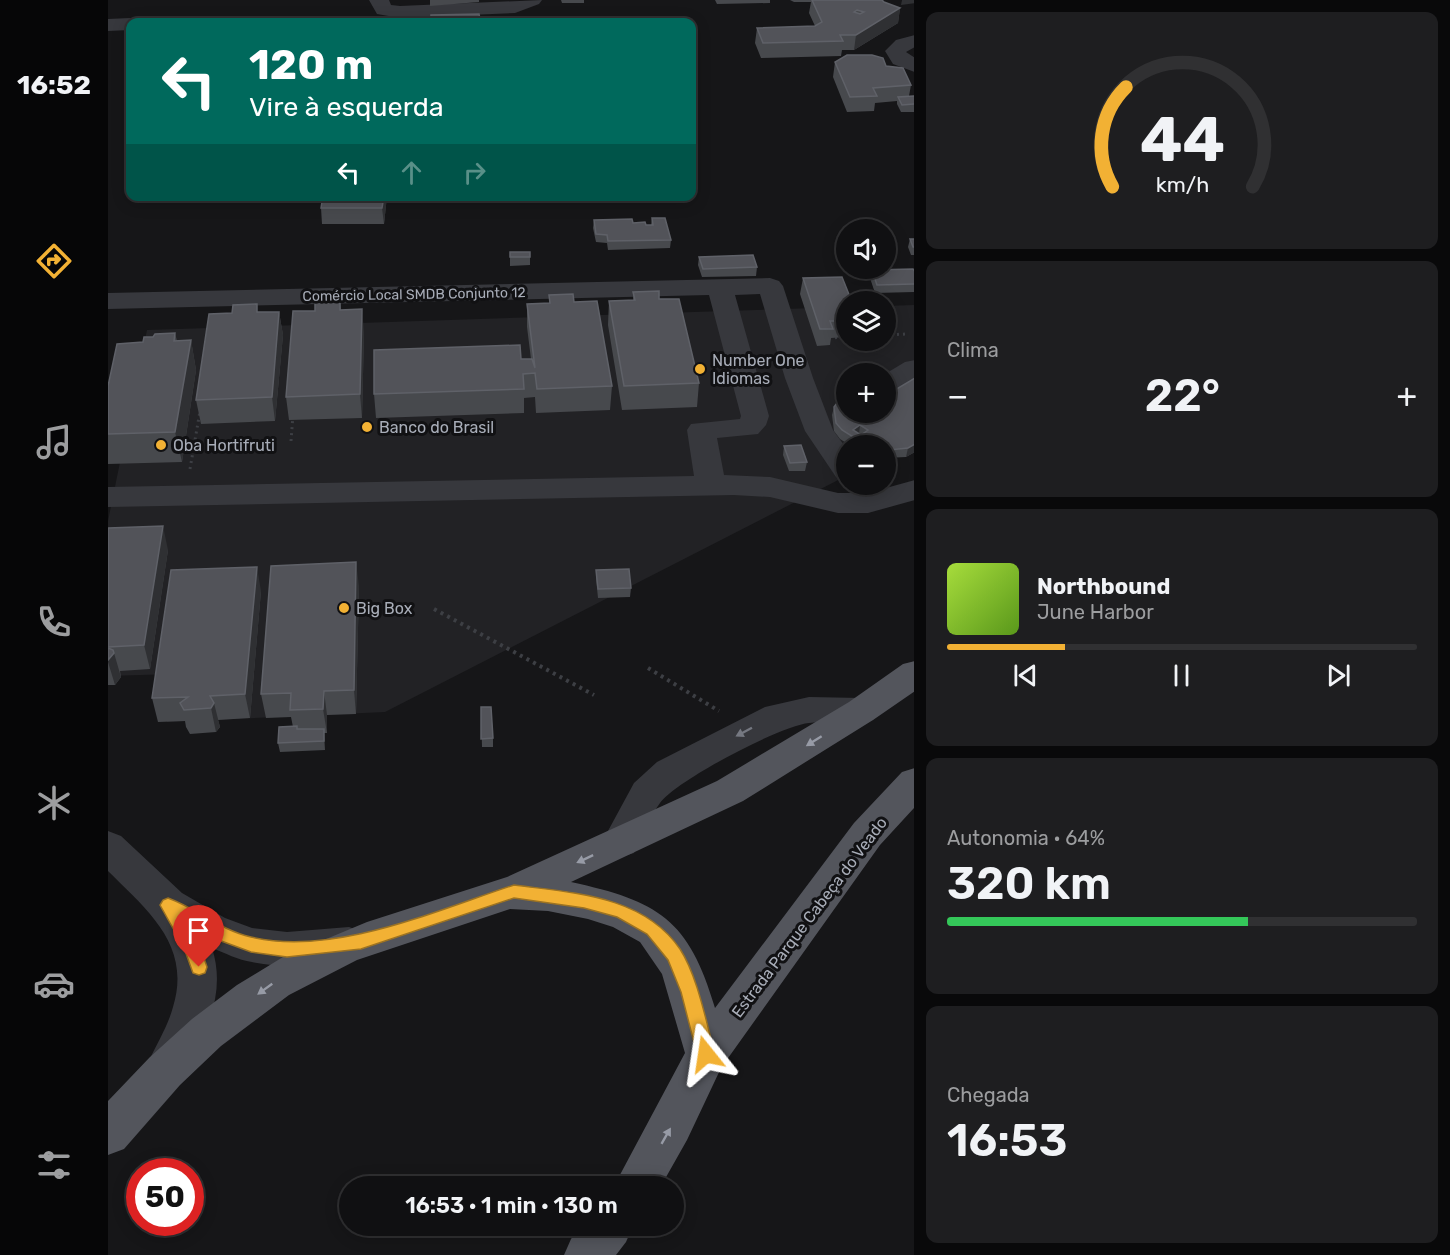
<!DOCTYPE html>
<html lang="pt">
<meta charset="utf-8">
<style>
:root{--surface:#101012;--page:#1e1e20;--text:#f1f3f6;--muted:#9c9d9f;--line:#303032;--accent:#f2b134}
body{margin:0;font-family:Rubik,sans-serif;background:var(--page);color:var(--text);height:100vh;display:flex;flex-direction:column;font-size:22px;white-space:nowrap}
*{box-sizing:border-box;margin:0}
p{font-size:20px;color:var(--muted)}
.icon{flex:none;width:33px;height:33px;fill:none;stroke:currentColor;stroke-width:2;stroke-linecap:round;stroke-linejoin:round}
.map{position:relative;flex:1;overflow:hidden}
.details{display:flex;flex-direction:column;gap:12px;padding:12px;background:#09090a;width:536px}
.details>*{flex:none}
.banner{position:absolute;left:18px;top:18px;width:570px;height:183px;border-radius:12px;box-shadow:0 3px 15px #0003,0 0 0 2px var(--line);background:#00695c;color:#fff;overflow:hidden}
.fabs{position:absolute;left:728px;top:219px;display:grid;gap:12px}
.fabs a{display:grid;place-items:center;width:60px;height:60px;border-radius:50%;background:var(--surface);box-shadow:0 3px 15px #0003,0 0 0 2px var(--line);font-size:30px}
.speed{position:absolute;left:18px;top:1158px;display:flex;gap:12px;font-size:30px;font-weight:700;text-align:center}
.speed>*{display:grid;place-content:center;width:78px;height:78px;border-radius:50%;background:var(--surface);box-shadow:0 3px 15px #0003,0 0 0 2px var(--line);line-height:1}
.speed .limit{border:9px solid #d22;background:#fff;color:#111}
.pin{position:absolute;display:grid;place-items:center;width:51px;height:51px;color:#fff;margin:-62px -26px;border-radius:50% 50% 50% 0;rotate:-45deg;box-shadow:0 0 6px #0007}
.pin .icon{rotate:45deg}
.me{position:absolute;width:66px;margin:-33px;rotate:345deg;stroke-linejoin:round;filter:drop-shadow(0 0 4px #0008)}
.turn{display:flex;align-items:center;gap:21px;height:126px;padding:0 24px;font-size:27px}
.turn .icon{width:78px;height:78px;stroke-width:2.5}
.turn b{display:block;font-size:42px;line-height:51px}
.lanes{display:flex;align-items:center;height:57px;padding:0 24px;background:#0003;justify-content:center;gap:30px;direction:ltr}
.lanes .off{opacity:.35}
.big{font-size:45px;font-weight:600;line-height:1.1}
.details .card{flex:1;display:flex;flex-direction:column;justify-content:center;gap:9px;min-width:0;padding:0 21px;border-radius:12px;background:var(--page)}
.details .dial{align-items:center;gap:0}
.dial svg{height:156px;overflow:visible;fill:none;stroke:var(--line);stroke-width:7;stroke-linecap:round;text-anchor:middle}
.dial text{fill:var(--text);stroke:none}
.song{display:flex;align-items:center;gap:18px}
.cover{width:72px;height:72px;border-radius:9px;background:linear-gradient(135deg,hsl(80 70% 55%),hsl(90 70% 35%))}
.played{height:6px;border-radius:3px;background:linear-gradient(90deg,var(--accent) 25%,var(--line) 25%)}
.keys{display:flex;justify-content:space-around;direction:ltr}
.heat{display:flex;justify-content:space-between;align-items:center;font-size:33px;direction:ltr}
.charge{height:9px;border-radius:4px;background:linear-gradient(90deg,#34c759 64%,var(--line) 0)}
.trip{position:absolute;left:231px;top:1176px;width:345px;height:60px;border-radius:30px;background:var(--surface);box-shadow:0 3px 15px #0003,0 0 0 2px var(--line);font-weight:600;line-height:60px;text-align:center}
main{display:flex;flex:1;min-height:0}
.tab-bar{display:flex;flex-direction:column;width:108px;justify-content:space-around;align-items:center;background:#060607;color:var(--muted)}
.tab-bar .icon{width:42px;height:42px}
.tab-bar .active{color:var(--accent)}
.tab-bar b{font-size:27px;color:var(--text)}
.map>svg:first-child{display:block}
</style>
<main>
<nav class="tab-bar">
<b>16:52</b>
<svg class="icon active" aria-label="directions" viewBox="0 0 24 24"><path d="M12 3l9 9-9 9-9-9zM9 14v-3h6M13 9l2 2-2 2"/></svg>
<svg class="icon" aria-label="music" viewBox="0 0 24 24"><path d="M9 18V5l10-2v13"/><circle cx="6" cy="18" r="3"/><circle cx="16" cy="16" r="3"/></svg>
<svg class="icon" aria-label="phone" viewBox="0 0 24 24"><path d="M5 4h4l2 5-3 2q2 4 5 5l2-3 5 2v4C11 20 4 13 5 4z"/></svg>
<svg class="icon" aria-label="climate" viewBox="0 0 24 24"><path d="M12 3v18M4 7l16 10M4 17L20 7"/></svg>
<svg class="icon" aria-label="car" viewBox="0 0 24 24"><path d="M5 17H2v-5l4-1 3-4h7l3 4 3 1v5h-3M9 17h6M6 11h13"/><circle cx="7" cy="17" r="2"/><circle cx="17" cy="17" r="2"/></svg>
<svg class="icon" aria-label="filters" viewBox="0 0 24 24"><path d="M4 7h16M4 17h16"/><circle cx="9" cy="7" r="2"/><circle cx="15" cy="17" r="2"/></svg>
</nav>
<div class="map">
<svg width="807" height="1255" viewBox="0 0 807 1255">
<rect width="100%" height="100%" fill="#161618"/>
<path fill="#222225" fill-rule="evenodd" d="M 806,305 L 806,441 L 777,446 L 738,446 L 738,476 L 277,712 L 59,722 L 65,674 L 0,676 L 0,521 L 39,330 L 738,307 L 738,340 L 777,340 L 777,306 ZM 738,374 L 777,374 L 777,412 L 738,412 Z"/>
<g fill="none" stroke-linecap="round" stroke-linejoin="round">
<g stroke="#3d3f44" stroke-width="3" stroke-dasharray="2 4" stroke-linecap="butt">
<polyline points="777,335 798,334"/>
<polyline points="721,338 738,337"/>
<polyline points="183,441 185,415"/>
<polyline points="82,469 92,411"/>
</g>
<g stroke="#3d3f44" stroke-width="4" stroke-dasharray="3 4.5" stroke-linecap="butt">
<polyline points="326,609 486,695"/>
<polyline points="540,668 611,711"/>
</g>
<g fill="#37383d" fill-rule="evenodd">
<polygon points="261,0 281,0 283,5 292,6 434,0 431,4 407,13 292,18 269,14"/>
<polygon points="22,18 31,22 22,22 22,30 0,31 0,19"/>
<polygon points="807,35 807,47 798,52 807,58 807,72 785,64 777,51 788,40"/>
<polygon points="662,278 671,281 675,286 705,378 725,430 738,448 738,480 728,477 697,431 677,378 652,294 627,295 661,416 658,425 650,434 609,438 616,475 662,477 730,493 760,493 807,480 807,500 760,513 730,513 662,497 626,495 0,507 0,487 586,476 579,430 583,424 632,419 633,416 601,295 0,309 0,293"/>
<polygon points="807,360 807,380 787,392 777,394 777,374 797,362"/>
<path d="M 701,697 L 753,698 L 765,702 L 770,711 L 765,720 C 744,727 723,721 701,723 C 672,726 569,780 552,803 C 541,818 534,837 526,853 L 513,857 L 500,853 L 494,842 L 526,783 L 549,762 L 657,707 Z"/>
<path d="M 0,831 L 13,836 L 74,893 L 117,918 L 144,928 L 179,932 L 241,927 L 255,932 L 261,944 L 255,956 C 225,967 176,969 144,962 C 130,960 117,953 104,948 C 119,994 97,1034 77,1075 L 62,1081 L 47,1075 L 41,1061 C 49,1043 60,1026 65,1007 C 84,945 39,910 0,871 Z"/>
</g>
<g fill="#53555c" fill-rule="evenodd">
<path d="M 807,661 L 807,691 L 765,720 L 635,801 L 463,882 C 550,901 581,919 607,1008 L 746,823 L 794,772 L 807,768 L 807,807 L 772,845 L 613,1068 L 579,1140 L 553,1186 L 506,1186 L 577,1053 L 554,974 L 532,942 L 505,927 L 480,919 L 440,911 L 402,909 L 249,960 L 181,995 L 113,1046 L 72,1085 L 16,1149 L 0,1155 L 0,1101 L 42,1057 L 84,1019 L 129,985 L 175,957 L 259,922 L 399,877 L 609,781 L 741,702 L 795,664 Z"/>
<polygon points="473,1226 525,1226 518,1242 508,1255 456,1255 463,1239"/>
</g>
</g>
<g fill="#47494d">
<polygon points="322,0 371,0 371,2 322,6"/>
<polygon points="453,0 476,0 476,3 454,3"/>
<polygon points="607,0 662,0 662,3 609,4"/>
<polygon points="682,0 774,0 776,2 792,8 790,23 746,50 734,50 733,56 653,58 647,43 649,28 707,26 701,13 703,2 686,2"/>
<polygon points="727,62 778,66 803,85 801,96 807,96 807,112 793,112 789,104 789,101 767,103 766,111 739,112 725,77"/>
<polygon points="215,196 279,196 276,224 214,224 213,208"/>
<polygon points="544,218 563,240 562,248 500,250 499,243 488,242 485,228 486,220 525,223 538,225 543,225"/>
<polygon points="802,239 807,239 807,255 803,255 800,247"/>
<polygon points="402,252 422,252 422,265 402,266"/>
<polygon points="591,257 649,267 648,276 594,277 590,265"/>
<polygon points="764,270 807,284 807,292 767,293 762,278"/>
<polygon points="695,278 738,302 738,337 723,338 722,345 709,346 692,294"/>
<polygon points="525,292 551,299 591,383 589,407 514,410 500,325 501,301 525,300"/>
<polygon points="441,295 466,302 504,386 502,410 428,413 427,397 416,398 416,413 268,418 266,394 413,359 423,359 419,327 419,304 441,303"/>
<polygon points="232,302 233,310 256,332 254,418 181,420 178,397 207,311"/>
<polygon points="151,312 171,312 175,335 167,421 93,424 88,400"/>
<polygon points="67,333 69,341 83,340 88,370 74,462 0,464 0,386 45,337"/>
<polygon points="807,378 807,452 798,457 777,458 777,446 743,446 732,439 726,431 724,415 726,407 738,412 777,412"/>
<polygon points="676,446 699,462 697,471 681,471 675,455"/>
<polygon points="0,528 60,550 42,669 12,671 13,677 7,685 0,685"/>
<polygon points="488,570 523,588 522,597 490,598 488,578"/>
<polygon points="251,586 248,714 219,715 219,733 216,733 217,750 172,752 170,743 185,727 183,717 158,718 153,694"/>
<polygon points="153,591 142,718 110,720 112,727 108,732 82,734 78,727 77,721 50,722 44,698"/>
<polygon points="373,707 385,738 385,747 374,747"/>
</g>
<g fill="#2f3033">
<polygon points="794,0 807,0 807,3 793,5"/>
<polygon points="792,8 790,23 746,50 748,35"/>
<polygon points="276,196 279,196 276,224 274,208"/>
<polygon points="254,309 256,332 254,418 252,394"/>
<polygon points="171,312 175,335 167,421 164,397"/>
<polygon points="83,340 88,370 74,462 67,432"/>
<polygon points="752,425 751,434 745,430"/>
<polygon points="807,444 807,452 798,457 800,448"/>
<polygon points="55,526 60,550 42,669 36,645"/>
<polygon points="248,562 251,586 248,714 246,690"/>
<polygon points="149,567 153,591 142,718 137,694"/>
<polygon points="6,653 13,677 7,685 0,662 0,660"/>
<polygon points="216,691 219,715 219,733 215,709"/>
<polygon points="106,703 112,727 108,732 103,708"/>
</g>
<g fill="#525359" stroke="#5f6168" stroke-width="1.5" fill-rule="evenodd">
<path d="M 704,0 L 774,0 L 776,2 L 792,8 L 748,35 L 732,35 L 735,41 L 655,43 L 649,28 L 707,26 L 714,22 ZM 749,10 L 756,12 L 752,14 L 746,12 Z"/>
<polygon points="371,14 372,19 398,22 323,22 323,15"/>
<polygon points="739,55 764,55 775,58 778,66 795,68 803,85 765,88 769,96 742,97 727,62"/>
<polygon points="807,96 807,104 794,105 790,97"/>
<polygon points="215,196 276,196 274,208 213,208"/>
<polygon points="544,218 557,218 563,240 500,241 499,235 488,234 486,220 524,219 525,223 537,222 538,225 545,225"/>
<polygon points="802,239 807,239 807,247 805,247"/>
<rect x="402" y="252" width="20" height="5"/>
<polygon points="645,255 649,267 595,269 591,257"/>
<polygon points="805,269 807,272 807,284 769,285 764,270"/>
<polygon points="734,277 744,302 738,302 738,321 722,321 725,329 712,329 695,278"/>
<polygon points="551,291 551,299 571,299 591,383 516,386 501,301 527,300 525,292"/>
<polygon points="465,294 466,302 489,301 504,386 429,389 427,373 415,374 416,389 266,394 266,350 412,345 413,359 424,359 427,368 419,304 442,303 441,295"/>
<polygon points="232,302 232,310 254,309 252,394 178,397 185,311 207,311 207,303"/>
<polygon points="149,304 149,312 171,312 164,397 88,400 101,314 124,313 125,305"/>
<polygon points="67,333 66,341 83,340 67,432 0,434 0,386 9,344 35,342 36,337 45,337 47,334"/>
<path d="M 807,378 L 807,444 L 800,448 L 781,450 L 777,449 L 777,446 L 758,445 L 734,430 L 728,423 L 726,407 L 735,395 L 738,397 L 738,412 L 777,412 L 777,396 ZM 752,425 L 760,430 L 753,435 L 745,430 Z"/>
<polygon points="693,445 699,462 682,463 676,446"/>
<polygon points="55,526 36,645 0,647 0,528"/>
<polygon points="248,562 246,690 216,691 215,709 182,710 183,693 153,694 163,566"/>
<polygon points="149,567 137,694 102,696 106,703 103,708 76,710 72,703 80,697 44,698 63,570"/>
<polygon points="521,569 523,588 490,589 488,570"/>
<polygon points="0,648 5,650 6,653 0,660"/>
<polygon points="373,707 383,707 385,738 373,739"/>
<polygon points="189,726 189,729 216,729 216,741 170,743 171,727"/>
</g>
<defs><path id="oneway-solid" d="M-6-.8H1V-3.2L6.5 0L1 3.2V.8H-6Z" transform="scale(1.5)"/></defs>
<use fill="#757881" href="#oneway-solid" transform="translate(636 732) rotate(152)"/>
<g fill="#979ba6">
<use href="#oneway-solid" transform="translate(706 741) rotate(148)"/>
<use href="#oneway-solid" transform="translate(477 859) rotate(155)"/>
<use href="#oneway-solid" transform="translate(157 989) rotate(144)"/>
<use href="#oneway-solid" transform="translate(558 1136) rotate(-60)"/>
</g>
<path fill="#f2b134" stroke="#9d7322" stroke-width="1.5" d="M 406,885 C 465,893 535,895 572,949 C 590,977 598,1022 607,1054 L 604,1060 L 598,1062 L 592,1060 L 589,1054 L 573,992 L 560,960 L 539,934 L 509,917 L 476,908 L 406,898 L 253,949 L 179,957 L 143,952 L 97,935 L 80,925 L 92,946 L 99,967 L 97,973 L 91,975 L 85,973 L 76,948 L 52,905 L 55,900 L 60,898 C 90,909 112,930 143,937 C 226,957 329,910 406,885 Z"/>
<g fill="#f2b134" stroke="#111113" stroke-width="2">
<circle cx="592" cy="369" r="6"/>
<circle cx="259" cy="427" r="6"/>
<circle cx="53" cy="445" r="6"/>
<circle cx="236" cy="608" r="6"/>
</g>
<g text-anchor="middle" stroke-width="6" stroke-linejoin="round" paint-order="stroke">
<g font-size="14" fill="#a8adb8" stroke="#111113">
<text transform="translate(306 294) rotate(-1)" y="5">Comércio Local SMDB Conjunto 12</text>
</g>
<g font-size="16" fill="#a8adb8" stroke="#111113" text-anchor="start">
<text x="604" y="366">Number One<tspan x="604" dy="18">Idiomas</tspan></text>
<text x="271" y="433">Banco do Brasil</text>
<text x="65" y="451">Oba Hortifruti</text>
<text x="248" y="614">Big Box</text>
</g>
<g font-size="16" fill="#a8adb8" stroke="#111113">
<text transform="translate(701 917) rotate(-53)" y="6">Estrada Parque Cabeça do Veado</text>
</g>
</g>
</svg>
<div class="fabs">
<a><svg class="icon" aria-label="sound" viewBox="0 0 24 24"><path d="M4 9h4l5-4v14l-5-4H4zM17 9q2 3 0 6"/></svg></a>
<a><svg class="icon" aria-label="layers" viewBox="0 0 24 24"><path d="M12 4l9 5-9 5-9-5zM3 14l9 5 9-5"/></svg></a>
<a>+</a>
<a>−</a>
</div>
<div class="speed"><div class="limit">50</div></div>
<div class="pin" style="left:91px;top:967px;background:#d93025"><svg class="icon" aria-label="arrive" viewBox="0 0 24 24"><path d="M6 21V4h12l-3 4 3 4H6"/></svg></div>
<svg class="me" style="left:598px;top:1054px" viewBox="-20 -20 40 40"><path d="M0-17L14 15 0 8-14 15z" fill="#f2b134" stroke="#fff" stroke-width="4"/></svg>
<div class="trip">16:53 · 1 min · 130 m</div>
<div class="banner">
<div class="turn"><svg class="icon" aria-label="left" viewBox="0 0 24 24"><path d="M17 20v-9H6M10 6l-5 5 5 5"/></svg><div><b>120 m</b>Vire à esquerda</div></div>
<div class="lanes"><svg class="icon" aria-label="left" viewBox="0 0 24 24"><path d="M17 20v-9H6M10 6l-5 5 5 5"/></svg><svg class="icon off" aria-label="ahead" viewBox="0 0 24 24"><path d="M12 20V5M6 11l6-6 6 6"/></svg><svg class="icon off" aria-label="right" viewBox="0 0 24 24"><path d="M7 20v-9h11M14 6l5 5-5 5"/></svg></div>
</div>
</div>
<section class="details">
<div class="card dial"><svg viewBox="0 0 100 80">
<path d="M14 69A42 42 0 1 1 86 69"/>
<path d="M14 69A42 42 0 0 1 21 18" stroke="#f2b134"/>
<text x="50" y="56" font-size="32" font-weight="700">44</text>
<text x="50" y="72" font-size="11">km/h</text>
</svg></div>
<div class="card"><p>Clima</p>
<div class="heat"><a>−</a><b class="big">22°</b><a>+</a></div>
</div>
<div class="card">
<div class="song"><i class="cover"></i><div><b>Northbound</b><p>June Harbor</p></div></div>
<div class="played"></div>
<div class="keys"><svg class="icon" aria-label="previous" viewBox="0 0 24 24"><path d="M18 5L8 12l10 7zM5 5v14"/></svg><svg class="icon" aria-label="pause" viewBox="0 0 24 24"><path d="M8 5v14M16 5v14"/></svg><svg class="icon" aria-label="next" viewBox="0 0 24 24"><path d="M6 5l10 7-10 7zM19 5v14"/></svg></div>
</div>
<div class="card"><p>Autonomia · 64%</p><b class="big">320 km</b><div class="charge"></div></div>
<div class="card"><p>Chegada</p><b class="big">16:53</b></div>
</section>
</main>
